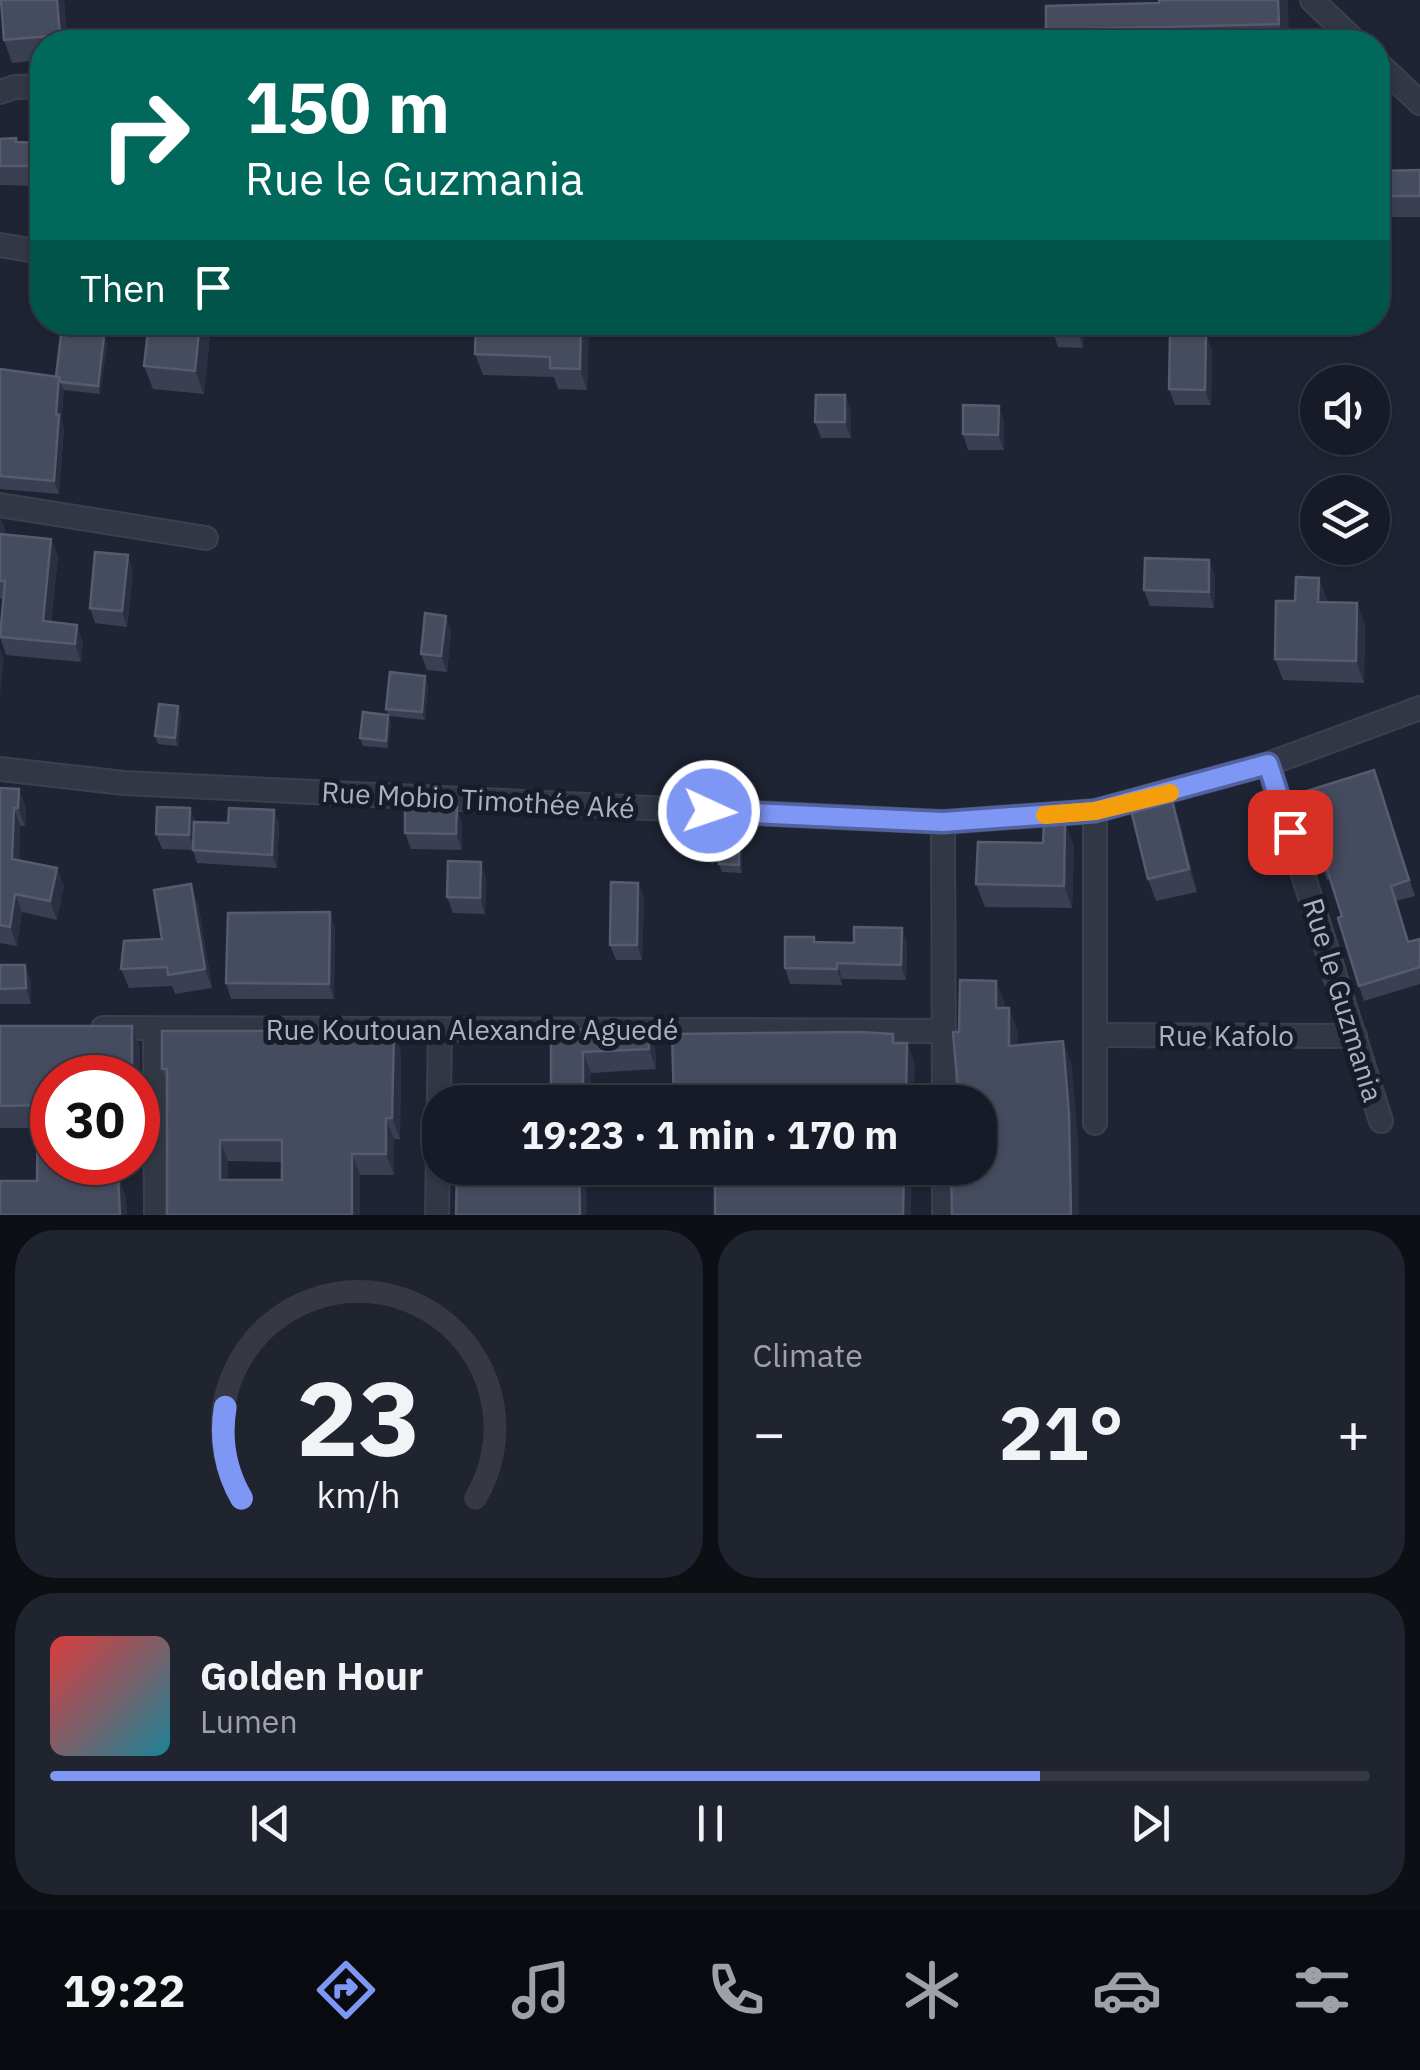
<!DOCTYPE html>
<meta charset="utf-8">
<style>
:root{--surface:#171b27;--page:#20242f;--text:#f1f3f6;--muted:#9ea1a7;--line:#363944;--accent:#7e97f5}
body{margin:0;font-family:"IBM Plex Sans",sans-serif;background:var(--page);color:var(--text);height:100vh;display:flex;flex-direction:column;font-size:38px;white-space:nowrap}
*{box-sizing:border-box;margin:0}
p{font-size:32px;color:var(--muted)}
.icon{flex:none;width:55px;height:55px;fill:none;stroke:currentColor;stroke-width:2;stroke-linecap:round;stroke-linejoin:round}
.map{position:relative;height:1215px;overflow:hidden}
.panel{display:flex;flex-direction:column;gap:15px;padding:15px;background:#0d0f15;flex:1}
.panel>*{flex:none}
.hud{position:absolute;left:30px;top:30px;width:1360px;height:305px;border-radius:40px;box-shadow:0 2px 8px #0004,0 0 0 2px var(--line);background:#00695c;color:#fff;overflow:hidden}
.controls{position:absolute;left:1300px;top:365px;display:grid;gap:20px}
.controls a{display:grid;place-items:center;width:90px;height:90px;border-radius:50%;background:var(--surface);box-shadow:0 2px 8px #0004,0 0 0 2px var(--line);font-size:50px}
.speed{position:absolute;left:30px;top:1055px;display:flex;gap:20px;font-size:50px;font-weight:700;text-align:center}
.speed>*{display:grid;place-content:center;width:130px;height:130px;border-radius:50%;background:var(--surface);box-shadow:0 2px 8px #0004,0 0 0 2px var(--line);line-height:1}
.speed .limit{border:15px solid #d22;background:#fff;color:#111}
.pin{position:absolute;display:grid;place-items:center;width:85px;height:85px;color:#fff;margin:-42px;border-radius:20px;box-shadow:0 5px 15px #0006}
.me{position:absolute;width:110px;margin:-55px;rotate:93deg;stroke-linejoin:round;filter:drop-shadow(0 0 8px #0008)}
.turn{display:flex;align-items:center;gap:35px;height:210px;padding:0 50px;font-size:45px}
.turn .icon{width:130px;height:130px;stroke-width:2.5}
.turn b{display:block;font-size:70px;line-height:85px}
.then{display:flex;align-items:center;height:95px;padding:0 50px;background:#0003;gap:20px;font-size:38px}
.big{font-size:75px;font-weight:800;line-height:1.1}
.panel .card{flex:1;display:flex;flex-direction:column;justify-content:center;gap:15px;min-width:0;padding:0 35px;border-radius:40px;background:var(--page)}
.panel .dial{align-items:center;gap:0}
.dial svg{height:260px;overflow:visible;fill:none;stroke:var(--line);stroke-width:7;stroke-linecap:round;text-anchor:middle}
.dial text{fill:var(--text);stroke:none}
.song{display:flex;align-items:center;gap:30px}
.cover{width:120px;height:120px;border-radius:15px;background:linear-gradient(135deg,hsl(0 70% 55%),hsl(190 70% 35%))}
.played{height:10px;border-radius:5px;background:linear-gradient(90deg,var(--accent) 75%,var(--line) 75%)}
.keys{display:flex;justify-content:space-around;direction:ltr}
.heat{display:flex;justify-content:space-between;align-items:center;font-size:55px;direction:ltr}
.panel .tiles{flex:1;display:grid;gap:15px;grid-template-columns:1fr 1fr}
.card:last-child{grid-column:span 2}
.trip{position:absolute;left:422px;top:1085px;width:575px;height:100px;border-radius:40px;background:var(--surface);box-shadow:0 2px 8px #0004,0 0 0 2px var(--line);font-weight:800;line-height:100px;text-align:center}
.dock{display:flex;height:160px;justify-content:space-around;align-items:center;background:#090b10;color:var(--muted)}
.dock .icon{width:70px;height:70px}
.dock .selected{color:var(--accent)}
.dock b{font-size:45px;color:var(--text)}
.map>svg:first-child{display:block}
</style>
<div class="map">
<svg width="1420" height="1215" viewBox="0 0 1420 1215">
<rect width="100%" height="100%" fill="#1f2434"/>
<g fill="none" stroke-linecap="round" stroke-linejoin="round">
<defs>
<g id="street">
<polyline points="1312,0 1356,42"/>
<polyline points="1378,63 1420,103"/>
<polyline points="0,92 15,87 42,86"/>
<polyline points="0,245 42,252"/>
<polyline points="0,505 206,538"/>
<polyline points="1268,764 1381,1121"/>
<polyline points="0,769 124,783 943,822 1095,811 1268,764 1420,708"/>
<polyline points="1095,811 1095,1123"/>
<polyline points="943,822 944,1102"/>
<polyline points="103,1028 944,1031"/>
<polyline points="155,1029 156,1215"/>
<polyline points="1096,1035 1355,1036"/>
<polyline points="944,1168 944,1215"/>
<polyline points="437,1215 440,1030"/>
</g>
</defs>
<use href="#street" stroke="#3c404e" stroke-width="26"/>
<use href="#street" stroke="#323745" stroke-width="22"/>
</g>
<g fill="#3a3f53" fill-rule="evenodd">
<polygon points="1,0 64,0 67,42 42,42 42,60 12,63 4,40"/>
<polygon points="1159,0 1287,0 1289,42 1051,42 1046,30 1159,3"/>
<polygon points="1378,72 1384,91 1389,143 1378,144"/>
<polygon points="0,139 18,142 42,143 42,186 0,185"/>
<polygon points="1420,170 1420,217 1378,217 1378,171"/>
<polygon points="149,322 206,322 210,334 204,394 153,389 144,366"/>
<polygon points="476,322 589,322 587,390 558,389 554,377 483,375 475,354"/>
<polygon points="1053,322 1084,322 1083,348 1058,347 1053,332"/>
<polygon points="104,336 107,344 100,394 64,390 61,420 64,428 59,494 0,489 0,369 57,377"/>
<polygon points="1212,350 1211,405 1175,405 1169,389"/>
<polygon points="851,411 851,438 821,438 815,422"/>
<polygon points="1004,421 1004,450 968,450 963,434"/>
<polygon points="0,517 5,530 4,534 51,539 58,557 51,622 83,642 81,662 6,655 0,637 4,599 0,599"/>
<polygon points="133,571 127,627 95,623 90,608"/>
<polygon points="1215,576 1214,608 1150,606 1144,590"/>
<polygon points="1327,599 1327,602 1357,603 1365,625 1364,683 1283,680 1275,659 1295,601"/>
<polygon points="451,631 447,672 427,670 421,654"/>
<polygon points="428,684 425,720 389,716 386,709"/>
<polygon points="181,714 178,746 158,744 155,736"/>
<polygon points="388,715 391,722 388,748 363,746 360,738"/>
<polygon points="1374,770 1415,896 1396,901 1409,942 1420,939 1420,984 1364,1001 1359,986 1342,916 1330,879 1327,880 1321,864"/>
<polygon points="0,788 26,807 25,826 20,826 19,860 64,886 57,920 22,912 17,946 0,943"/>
<polygon points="1172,800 1180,823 1197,892 1156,901 1148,879"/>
<polygon points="190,808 195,822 279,823 277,868 197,863 193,850 162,849 156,834"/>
<polygon points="462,823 462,850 411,849 405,833"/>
<polygon points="739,845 742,853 742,873 722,872 719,864"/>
<polygon points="1074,845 1072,908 985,907 976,884"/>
<polygon points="486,877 485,914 453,913 447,897"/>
<polygon points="638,883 644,898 642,960 616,960 610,945"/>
<polygon points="198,904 212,988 175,994 172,986 129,988 121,969 162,939"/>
<polygon points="335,927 334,999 231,999 226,983"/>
<polygon points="902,928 907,944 906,980 842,979 842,985 790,984 785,968 814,937 816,942 854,943"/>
<polygon points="0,965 31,980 31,1004 0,1004"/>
<polygon points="0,1026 132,1026 140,1048 140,1090 138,1090 138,1078 52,1078 108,1176 118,1176 126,1199 37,1181 38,1128 0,1128"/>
<path d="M 394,1031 L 401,1052 L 400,1139 L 394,1139 L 394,1175 L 360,1175 L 360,1215 L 167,1215 L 167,1082 L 162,1069 ZM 228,1161 L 282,1162 L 282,1180 L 228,1180 Z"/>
<polygon points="551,1031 655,1047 656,1069 591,1073"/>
</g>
<g fill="#2a2f42">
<polygon points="57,0 64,0 67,42 63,42 60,35"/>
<polygon points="1278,0 1287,0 1288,2 1289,42 1286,42 1279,24"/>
<polygon points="1378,72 1384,91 1389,143 1378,113"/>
<polygon points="200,322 206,322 210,334 204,394 195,371"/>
<polygon points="581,322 589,322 587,390 580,369"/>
<polygon points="1078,322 1084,322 1083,348 1078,332"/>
<polygon points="1206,334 1212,350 1211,405 1205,390"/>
<polygon points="104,336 107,344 100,394 98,386"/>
<polygon points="59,377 64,391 61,420 64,428 59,494 54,481 56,414"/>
<polygon points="845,395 851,411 851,438 845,422"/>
<polygon points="999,406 1004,421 1004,450 998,435"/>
<polygon points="0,517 5,530 3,552 0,542"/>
<polygon points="51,539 58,557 49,639 43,621"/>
<polygon points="128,555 133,571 127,627 122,611"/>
<polygon points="1209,560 1215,576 1214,608 1209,592"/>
<polygon points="1319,578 1327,599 1326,624 1318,602"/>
<polygon points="1357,603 1365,625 1364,683 1356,661"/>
<polygon points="446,616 451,631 447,672 441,656"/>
<polygon points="77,625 83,642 81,662 75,644"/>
<polygon points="0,648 4,660 0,696"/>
<polygon points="425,676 428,684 425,720 422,712"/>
<polygon points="178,706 181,714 178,746 175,738"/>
<polygon points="388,715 391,722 388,748 386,741"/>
<polygon points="19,789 26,807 25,826 18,808"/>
<polygon points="1172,800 1180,823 1197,892 1189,869"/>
<polygon points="457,807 462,823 462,850 456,834"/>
<polygon points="14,808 20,826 19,877 12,859"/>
<polygon points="190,808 196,824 195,850 189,835"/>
<polygon points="274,810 279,823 277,868 272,855"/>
<polygon points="1065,822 1074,845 1072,908 1064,886"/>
<polygon points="739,845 742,853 742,873 739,865"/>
<polygon points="481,862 486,877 485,914 480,898"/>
<polygon points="57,868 64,886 57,920 50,901"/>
<polygon points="638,883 644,898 642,960 637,945"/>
<polygon points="191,884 198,904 212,988 205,969"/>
<polygon points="15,894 22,912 17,946 10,927"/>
<polygon points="330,912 335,927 334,999 329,984"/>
<polygon points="902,928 907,944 906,980 901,965"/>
<polygon points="837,963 842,979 842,985 837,969"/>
<polygon points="25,965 31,980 31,1004 26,988"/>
<polygon points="996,981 1005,1004 1004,1032 996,1008"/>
<polygon points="1009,1008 1018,1032 1017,1069 1009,1046"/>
<polygon points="132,1026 140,1048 140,1090 138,1078 136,1078 132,1068"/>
<polygon points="648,1027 655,1047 656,1069 649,1049"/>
<polygon points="394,1031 401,1052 400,1139 392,1118"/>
<polygon points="1063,1041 1072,1065 1078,1138 1079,1215 1071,1215"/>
<polygon points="907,1043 915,1064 914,1102 906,1102"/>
<polygon points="583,1052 591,1073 591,1102 583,1102"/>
<polygon points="386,1118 394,1139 394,1175 386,1154"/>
<polygon points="220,1140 228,1161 228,1202 220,1180"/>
<polygon points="352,1154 360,1175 360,1215 352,1215"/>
<polygon points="100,1162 108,1162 108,1199 99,1177"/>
<polygon points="579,1168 586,1168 587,1215 580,1215"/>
<polygon points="904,1168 912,1168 911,1215 903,1215"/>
<polygon points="118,1176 126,1199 127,1215 120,1215"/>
</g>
<g fill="#464c5f" stroke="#565b6f" stroke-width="2.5" fill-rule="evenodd">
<polygon points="1,0 57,0 60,35 4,40"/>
<polygon points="1159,0 1278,0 1279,24 1046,30 1046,6 1159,3"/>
<polygon points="16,138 16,142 42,143 42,166 0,166 0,139"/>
<polygon points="1420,170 1420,196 1378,196 1378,171"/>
<polygon points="149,322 200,322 195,371 144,366"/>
<polygon points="476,322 581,322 580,369 550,368 550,357 475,354"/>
<rect x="1053" y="322" width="25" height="10"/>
<polygon points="1170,334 1206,334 1205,390 1169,389"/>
<polygon points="61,335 104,336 98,386 61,382 59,377 56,377"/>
<polygon points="0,369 59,377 56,414 59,415 54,481 0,476"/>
<polygon points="816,395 845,395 845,422 815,422"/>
<polygon points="963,405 999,406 998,435 963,434"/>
<polygon points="0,534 51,539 43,621 77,625 75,644 0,637 5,581 0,581"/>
<polygon points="95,552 128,555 122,611 90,608"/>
<polygon points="1145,558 1209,560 1209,592 1144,590"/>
<polygon points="1296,577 1319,578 1318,602 1357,603 1356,661 1275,659 1276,601 1295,601"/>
<polygon points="425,613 446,616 441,656 421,654"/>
<polygon points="390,672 425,676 422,712 386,709"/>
<polygon points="159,704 178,706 175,738 155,736"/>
<polygon points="363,712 388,715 386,741 360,738"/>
<polygon points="1374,770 1409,880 1391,886 1408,942 1420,939 1420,967 1359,986 1338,918 1342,916 1325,863 1321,864 1300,793"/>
<polygon points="0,788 19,789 18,808 14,808 12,859 57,868 50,901 15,894 10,927 0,925"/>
<polygon points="1172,800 1189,869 1148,879 1131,810"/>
<polygon points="405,806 457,807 456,834 405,833"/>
<polygon points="157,807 190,808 189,835 156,834"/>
<polygon points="229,808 274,810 272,855 193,850 194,822 228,823"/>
<polygon points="1044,822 1065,822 1064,886 976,884 978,842 1043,843"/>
<polygon points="720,845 739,845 739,865 719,864"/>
<polygon points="448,861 481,862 480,898 447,897"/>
<polygon points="611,882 638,883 637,945 610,945"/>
<polygon points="191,884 205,969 168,975 167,967 121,969 124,941 162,939 154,890"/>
<polygon points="330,912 329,984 226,983 228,913"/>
<polygon points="854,927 902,928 901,965 837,963 837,969 785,968 785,937 814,937 814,942 854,943"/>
<polygon points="0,965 25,965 26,988 0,989"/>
<polygon points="960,980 996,981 996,1008 1009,1008 1009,1046 1063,1041 1069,1114 1071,1215 952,1215 951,1168 980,1168 980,1102 959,1102 953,1032 959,1032"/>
<polygon points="0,1026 132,1026 132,1068 123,1068 123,1078 52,1078 52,1162 100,1162 99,1177 118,1176 120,1215 0,1215 0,1181 37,1181 38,1105 0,1106"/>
<polygon points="648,1027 649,1049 583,1052 583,1102 551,1102 551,1031"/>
<path d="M 162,1031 L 394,1031 L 392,1118 L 386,1118 L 386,1154 L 352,1154 L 352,1215 L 167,1215 L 167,1069 L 162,1069 ZM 220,1140 L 282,1140 L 282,1180 L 220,1180 Z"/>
<polygon points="859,1032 893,1034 893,1043 907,1043 906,1102 674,1102 672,1034"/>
<polygon points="457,1168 579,1168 580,1215 456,1215"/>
<polygon points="715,1168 904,1168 903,1215 715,1215"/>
</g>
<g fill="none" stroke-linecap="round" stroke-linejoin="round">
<defs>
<polyline id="route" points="709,811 943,822 1095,811 1268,764 1290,832"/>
</defs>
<use href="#route" stroke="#52629f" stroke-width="25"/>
<use href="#route" stroke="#7e97f5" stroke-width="18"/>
<polyline stroke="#f59e0b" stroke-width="18" points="1045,815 1095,811 1170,793"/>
</g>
<g text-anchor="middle" stroke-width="10" stroke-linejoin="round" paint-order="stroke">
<g font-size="28" fill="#acb0c2" stroke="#181c29">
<text transform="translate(478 800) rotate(3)" y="10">Rue Mobio Timothée Aké</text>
<text transform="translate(1343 1000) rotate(73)" y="10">Rue le Guzmania</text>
<text x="472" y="1040">Rue Koutouan Alexandre Aguedé</text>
<text x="1226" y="1046">Rue Kafolo</text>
</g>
</g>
</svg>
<div class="controls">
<a><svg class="icon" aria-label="sound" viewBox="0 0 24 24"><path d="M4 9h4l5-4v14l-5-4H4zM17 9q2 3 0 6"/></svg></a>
<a><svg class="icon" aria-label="layers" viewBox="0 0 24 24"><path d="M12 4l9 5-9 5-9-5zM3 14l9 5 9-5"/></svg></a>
</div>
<div class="speed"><div class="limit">30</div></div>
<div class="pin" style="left:1290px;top:832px;background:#d93025"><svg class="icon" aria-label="arrive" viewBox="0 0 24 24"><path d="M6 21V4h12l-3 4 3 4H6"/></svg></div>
<svg class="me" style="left:709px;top:811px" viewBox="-20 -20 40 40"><circle r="17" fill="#7e97f5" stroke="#fff" stroke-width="3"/><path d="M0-11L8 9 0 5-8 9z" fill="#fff"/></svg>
<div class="trip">19:23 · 1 min · 170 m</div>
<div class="hud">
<div class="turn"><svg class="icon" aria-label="right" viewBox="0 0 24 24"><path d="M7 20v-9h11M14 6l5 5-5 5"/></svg><div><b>150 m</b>Rue le Guzmania</div></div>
<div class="then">Then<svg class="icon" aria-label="arrive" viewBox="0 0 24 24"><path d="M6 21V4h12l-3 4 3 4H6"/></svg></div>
</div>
</div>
<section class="panel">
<div class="tiles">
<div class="card dial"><svg viewBox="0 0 100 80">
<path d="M14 69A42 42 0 1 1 86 69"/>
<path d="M14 69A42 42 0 0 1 9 41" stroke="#7e97f5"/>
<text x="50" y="56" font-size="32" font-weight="700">23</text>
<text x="50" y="72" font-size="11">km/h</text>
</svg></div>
<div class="card"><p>Climate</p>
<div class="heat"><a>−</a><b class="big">21°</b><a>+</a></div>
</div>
<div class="card">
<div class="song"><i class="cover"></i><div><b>Golden Hour</b><p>Lumen</p></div></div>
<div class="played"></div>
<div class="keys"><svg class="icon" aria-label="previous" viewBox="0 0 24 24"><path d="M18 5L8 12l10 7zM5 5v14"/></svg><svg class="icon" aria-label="pause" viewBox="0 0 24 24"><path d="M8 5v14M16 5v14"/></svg><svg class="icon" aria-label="next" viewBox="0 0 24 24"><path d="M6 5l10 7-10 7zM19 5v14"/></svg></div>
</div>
</div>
</section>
<nav class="dock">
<b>19:22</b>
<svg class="icon selected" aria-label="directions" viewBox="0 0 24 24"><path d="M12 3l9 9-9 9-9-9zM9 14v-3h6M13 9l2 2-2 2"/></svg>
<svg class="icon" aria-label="music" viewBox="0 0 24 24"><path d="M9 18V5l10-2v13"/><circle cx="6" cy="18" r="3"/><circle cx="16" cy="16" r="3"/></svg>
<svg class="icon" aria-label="phone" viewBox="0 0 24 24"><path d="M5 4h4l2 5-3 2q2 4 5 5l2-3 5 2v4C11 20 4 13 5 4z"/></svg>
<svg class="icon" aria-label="climate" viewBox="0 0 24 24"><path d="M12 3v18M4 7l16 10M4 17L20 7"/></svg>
<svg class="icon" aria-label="car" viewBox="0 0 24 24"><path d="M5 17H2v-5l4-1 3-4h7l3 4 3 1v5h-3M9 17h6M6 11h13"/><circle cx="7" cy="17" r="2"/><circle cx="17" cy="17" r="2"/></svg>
<svg class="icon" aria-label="filters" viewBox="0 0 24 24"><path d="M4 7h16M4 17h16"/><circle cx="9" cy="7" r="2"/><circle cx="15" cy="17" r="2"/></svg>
</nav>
